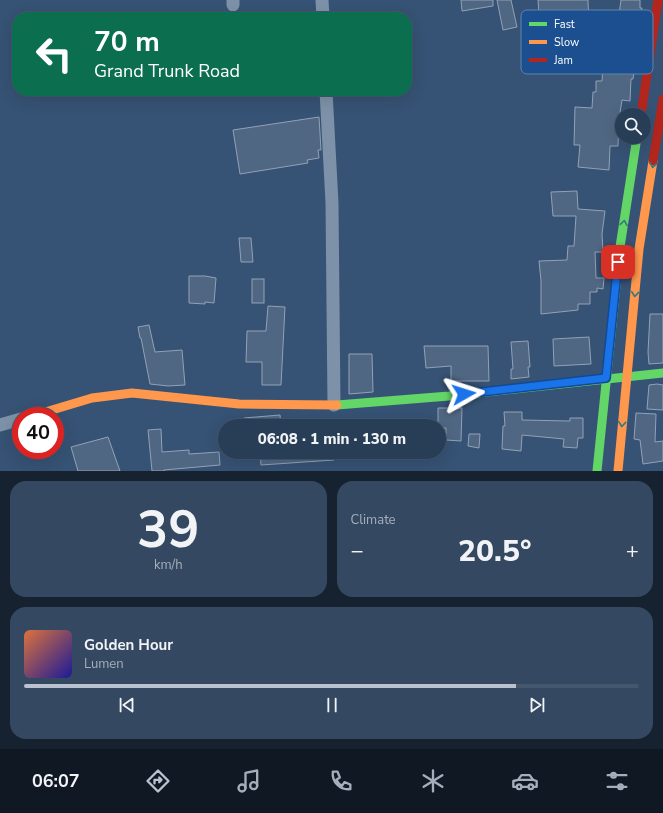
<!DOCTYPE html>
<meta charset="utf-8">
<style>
:root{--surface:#283e57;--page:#344961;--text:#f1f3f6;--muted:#a5aeba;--line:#44576d;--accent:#b9c2ce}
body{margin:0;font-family:"Nunito Sans",sans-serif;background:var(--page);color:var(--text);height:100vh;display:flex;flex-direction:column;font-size:15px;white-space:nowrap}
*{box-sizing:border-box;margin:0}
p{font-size:13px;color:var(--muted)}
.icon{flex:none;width:22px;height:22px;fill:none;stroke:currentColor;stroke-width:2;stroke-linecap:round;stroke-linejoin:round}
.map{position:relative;height:471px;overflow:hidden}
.details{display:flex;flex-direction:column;gap:10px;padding:10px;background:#162230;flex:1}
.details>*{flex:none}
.banner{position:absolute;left:12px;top:12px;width:400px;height:84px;border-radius:16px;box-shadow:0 4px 16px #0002,0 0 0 1px var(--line);background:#0b6e4f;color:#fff;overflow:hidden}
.tools{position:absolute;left:615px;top:108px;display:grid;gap:8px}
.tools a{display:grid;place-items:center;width:36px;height:36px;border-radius:50%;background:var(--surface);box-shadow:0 4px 16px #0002,0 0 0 1px var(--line);font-size:20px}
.speed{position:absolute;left:12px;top:407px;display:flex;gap:8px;font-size:20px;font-weight:700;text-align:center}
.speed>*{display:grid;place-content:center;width:52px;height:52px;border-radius:50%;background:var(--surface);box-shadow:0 4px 16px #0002,0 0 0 1px var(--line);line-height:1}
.speed .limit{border:6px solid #d22;background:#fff;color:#111}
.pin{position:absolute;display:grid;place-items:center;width:34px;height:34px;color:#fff;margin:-17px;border-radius:8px;box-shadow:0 2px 6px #0006}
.me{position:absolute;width:44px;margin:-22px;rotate:84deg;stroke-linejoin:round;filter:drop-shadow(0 0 3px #0008)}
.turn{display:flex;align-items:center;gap:14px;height:84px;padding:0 16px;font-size:18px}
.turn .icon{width:52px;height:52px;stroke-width:2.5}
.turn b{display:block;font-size:28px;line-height:34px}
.big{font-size:30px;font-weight:800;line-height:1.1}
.details .card{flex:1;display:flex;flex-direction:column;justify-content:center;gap:6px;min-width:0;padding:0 14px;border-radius:16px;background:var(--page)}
.details .dial{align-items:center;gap:0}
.dial b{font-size:52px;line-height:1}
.song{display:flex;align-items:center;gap:12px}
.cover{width:48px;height:48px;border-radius:6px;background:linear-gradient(135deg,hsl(20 70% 55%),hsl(240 70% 35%))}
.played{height:4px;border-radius:2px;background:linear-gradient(90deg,var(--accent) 80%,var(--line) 80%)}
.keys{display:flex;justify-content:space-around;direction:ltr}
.heat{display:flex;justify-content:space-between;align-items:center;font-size:22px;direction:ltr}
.details .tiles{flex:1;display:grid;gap:10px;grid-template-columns:1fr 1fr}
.card:last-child{grid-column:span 2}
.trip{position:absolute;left:218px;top:419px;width:228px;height:40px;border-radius:20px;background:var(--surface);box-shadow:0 4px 16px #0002,0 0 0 1px var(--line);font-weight:800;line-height:40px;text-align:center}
.dock{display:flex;height:64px;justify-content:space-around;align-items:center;background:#101923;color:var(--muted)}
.dock .icon{width:28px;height:28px}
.dock .on{color:var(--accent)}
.dock b{font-size:18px;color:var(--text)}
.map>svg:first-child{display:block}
</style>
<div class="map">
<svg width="663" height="471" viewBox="0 0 663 471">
<rect width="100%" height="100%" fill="#365274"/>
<g fill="#506783" stroke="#92a2b6">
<polygon points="461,0 493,0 493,6 462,11"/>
<polygon points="497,0 511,0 517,27 503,30"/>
<polygon points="538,0 588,0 589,26 540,28"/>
<polygon points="621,0 640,0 640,8 642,8 633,79 631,79 630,101 622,100 619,119 618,146 610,146 609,170 578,167 580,145 574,145 575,107 592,108 593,92 596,92 596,81 602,81 604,50 614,50"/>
<polygon points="319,117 321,150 318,150 319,158 307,160 308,163 240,174 233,130"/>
<polygon points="577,191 578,209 605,211 602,234 603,252 595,252 596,278 604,278 603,289 597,288 597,292 590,292 590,304 578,304 578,310 541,314 541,281 539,261 567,260 568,246 574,246 576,216 553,216 551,192"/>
<polygon points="239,238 251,238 253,262 241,262"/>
<polygon points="189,276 205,276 216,278 214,303 205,302 205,304 189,303"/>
<rect x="252" y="279" width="12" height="24"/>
<polygon points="268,306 285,307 281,385 262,385 262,362 246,362 247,331 266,331"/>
<polygon points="650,314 663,314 663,363 649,364 648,352"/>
<polygon points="149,325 155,352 182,350 185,385 168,386 150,384 141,338 140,338 138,327"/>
<polygon points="589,337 591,364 554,366 553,339"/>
<polygon points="528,341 530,367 528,367 529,377 511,379 511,369 513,369 511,342"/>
<polygon points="424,346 488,346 489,381 451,381 451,366 426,368"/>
<polygon points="349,354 372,354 373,392 349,394"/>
<polygon points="657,384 663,385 663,410 647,409 649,385"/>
<polygon points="438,408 462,408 461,441 446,440 446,428 439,428 439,426 438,426"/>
<polygon points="504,412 522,412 522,420 570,421 570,418 583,418 583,438 578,438 577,448 563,447 564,439 522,435 521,451 502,449 503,426 505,426"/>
<polygon points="636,413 656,414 655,442 663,441 663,461 643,464 640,440 634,439"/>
<polygon points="280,415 281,426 244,426 244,418"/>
<polygon points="161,429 162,452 189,450 189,454 219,452 220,465 164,470 164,471 152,471 148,430"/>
<polygon points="469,434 480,434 479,448 468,446"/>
<polygon points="108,437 120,471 78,471 71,447"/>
<polygon points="260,452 333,452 334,460 261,465"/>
</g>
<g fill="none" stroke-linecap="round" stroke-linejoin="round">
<g stroke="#7d92a8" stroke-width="13">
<polyline points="233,0 233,5"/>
<polyline points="322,0 323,17"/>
<polyline points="326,91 332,203 334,405"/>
<polyline points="0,425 21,419"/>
</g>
<g stroke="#63d668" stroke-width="9">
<polyline points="337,405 449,396 663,373"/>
<polyline points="597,471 620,247 637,137"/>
</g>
<g stroke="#ff974d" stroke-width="9">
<polyline points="32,416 92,398 132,393 239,404 337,405"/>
<polyline points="618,471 639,249 653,161"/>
</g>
<g stroke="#b3261e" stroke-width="9">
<polyline points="641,115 658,0"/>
<polyline points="653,161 663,99"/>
</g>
</g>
<defs><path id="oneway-chevron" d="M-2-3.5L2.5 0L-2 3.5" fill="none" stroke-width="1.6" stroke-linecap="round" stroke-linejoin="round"/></defs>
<g stroke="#317883">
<use href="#oneway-chevron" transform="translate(653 165) rotate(99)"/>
<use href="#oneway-chevron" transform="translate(624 223) rotate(-81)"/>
<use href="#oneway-chevron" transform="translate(635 294) rotate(96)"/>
<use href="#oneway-chevron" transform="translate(622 424) rotate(96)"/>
</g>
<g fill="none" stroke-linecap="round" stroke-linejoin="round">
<defs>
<polyline id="route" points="464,394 606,378 618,262"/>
</defs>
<use href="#route" stroke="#114b97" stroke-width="10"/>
<use href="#route" stroke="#1a73e8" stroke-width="7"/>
</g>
<rect x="521" y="10" width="132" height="64" rx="6" fill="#1b4f8f" stroke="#5f84b1" stroke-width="1"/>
<rect x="529" y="22" width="18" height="4" fill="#63d668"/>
<rect x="529" y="40" width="18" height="4" fill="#ff974d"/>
<rect x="529" y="58" width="18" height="4" fill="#b3261e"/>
<g font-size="11" fill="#fff">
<text x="554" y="28">Fast</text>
<text x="554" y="46">Slow</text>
<text x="554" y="64">Jam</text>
</g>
</svg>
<div class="tools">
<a><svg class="icon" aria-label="search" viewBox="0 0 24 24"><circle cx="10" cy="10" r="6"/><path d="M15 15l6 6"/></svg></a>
</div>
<div class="speed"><div class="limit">40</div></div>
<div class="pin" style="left:618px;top:262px;background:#d93025"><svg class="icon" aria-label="arrive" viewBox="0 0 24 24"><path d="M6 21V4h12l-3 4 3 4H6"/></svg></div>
<svg class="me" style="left:464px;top:394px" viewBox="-20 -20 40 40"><path d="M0-17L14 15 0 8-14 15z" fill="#1a73e8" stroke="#fff" stroke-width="4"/></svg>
<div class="trip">06:08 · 1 min · 130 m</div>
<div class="banner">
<div class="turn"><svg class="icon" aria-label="left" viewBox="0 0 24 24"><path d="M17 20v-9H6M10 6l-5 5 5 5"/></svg><div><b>70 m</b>Grand Trunk Road</div></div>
</div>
</div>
<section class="details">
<div class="tiles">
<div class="card dial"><b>39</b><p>km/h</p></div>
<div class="card"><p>Climate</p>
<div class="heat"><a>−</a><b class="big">20.5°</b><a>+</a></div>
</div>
<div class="card">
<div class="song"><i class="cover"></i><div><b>Golden Hour</b><p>Lumen</p></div></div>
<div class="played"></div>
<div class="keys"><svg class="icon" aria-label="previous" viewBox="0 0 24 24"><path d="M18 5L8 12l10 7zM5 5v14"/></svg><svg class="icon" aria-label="pause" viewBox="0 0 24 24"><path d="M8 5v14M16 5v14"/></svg><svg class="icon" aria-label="next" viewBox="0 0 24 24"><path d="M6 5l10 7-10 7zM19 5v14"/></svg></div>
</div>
</div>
</section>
<nav class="dock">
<b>06:07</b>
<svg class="icon on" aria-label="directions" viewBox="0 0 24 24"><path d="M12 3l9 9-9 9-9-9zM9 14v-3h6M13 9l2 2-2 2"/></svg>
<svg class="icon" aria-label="music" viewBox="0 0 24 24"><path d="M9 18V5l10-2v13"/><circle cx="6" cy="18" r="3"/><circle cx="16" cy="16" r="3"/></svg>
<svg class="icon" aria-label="phone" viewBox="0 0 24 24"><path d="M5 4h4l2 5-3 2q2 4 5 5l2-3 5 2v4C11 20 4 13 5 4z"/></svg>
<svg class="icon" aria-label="climate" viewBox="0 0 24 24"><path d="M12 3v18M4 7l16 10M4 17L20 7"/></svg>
<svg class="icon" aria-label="car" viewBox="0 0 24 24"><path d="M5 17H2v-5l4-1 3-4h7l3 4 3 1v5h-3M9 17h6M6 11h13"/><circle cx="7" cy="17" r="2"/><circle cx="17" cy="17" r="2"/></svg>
<svg class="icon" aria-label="filters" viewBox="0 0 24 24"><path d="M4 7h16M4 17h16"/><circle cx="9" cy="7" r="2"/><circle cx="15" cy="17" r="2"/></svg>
</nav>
